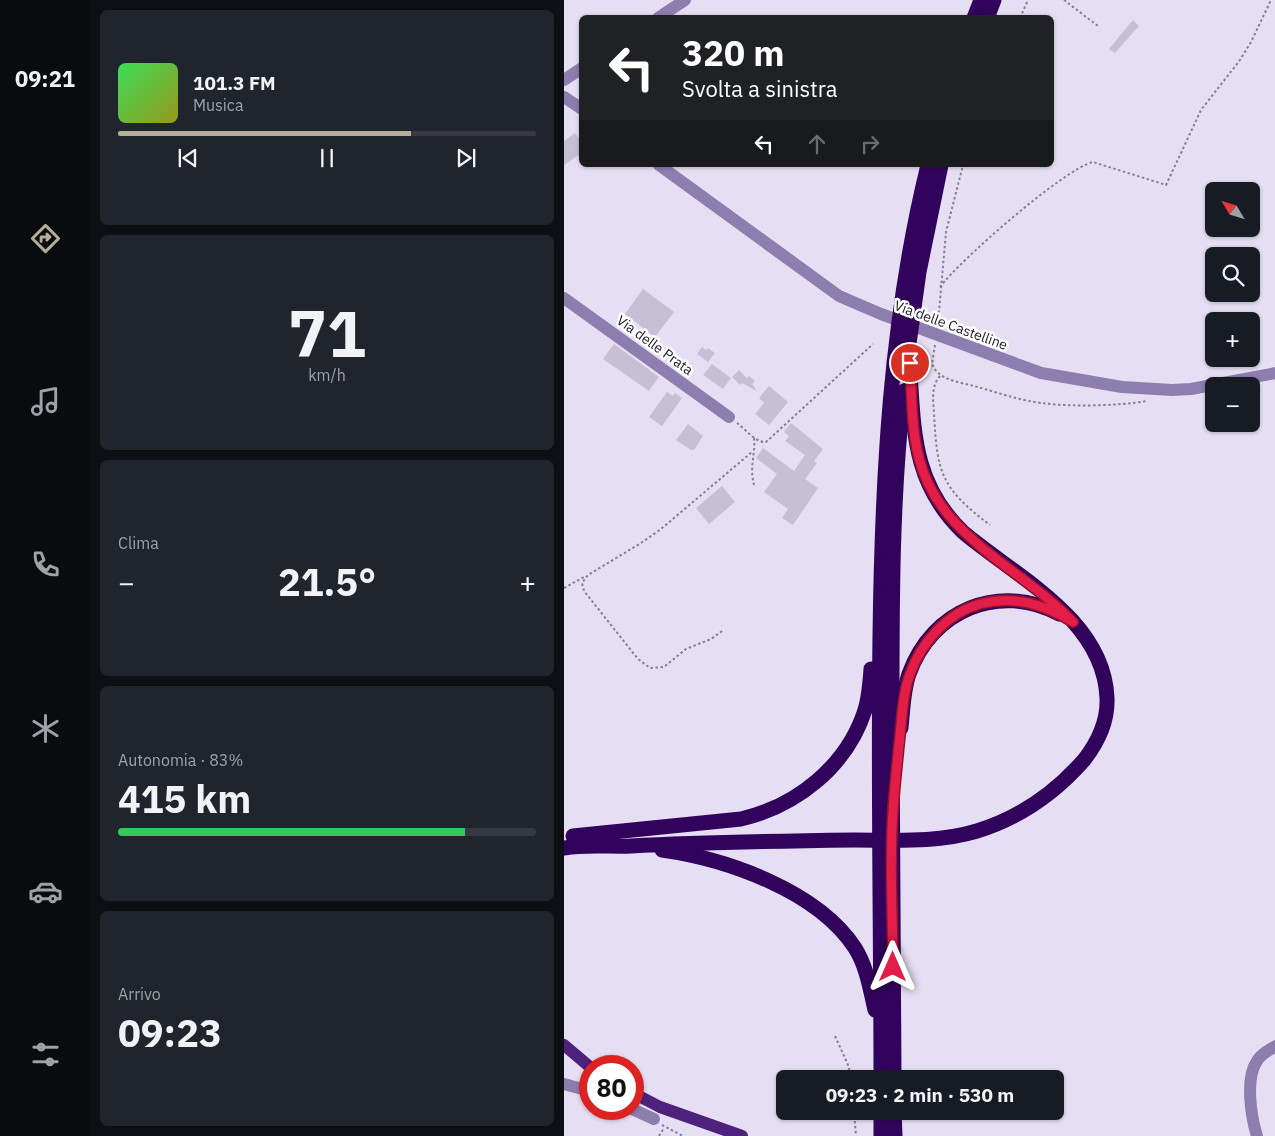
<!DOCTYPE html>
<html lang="it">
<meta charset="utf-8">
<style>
:root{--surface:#171b24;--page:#20242c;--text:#f1f3f6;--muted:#9ea1a6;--line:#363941;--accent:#b5af9a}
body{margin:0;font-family:"IBM Plex Sans",sans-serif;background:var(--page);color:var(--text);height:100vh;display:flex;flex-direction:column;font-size:19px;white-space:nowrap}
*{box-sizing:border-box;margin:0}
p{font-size:16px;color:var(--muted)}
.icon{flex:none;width:28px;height:28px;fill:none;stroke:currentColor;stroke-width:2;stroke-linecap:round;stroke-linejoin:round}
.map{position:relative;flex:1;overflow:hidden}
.sheet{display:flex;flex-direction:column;gap:10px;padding:10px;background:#0d0f14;width:474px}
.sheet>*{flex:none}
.banner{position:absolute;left:15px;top:15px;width:475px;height:152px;border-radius:8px;box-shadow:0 1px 4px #0004;background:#202124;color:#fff;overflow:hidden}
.needle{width:32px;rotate:308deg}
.tools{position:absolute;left:641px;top:182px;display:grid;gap:10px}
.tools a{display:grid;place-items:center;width:55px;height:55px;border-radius:8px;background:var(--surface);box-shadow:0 1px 4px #0004;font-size:25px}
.speed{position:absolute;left:15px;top:1055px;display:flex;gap:10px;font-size:25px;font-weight:700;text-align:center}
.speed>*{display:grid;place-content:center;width:65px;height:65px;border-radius:50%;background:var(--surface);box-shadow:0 1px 4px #0004;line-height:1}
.speed .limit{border:8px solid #d22;background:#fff;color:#111}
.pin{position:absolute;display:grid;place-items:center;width:42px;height:42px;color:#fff;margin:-21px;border:2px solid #fff;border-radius:50%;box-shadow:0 1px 5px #0007}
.me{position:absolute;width:55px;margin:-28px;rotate:0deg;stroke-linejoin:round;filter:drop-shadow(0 0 4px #0008)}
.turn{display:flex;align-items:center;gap:18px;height:105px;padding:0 20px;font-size:22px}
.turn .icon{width:65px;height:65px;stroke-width:2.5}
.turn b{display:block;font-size:35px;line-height:42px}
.lanes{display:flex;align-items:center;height:48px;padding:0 20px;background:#0003;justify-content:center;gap:25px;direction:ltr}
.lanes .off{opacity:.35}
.big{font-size:38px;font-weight:800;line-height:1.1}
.sheet .widget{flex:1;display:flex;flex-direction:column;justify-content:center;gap:8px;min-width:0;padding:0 18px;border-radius:8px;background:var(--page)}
.sheet .dial{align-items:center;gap:0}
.dial b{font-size:65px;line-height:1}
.song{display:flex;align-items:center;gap:15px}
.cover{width:60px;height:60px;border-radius:8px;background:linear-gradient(135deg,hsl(130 70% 55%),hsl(60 70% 35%))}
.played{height:5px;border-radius:2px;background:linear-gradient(90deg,var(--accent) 70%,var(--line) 70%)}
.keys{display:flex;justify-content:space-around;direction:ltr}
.heat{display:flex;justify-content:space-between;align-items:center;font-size:28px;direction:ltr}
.charge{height:8px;border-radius:4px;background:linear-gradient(90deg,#34c759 83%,var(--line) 0)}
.trip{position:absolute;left:212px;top:1070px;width:288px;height:50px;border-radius:8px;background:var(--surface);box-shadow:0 1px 4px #0004;font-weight:800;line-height:50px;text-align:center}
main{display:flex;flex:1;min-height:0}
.menu{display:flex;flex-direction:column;width:90px;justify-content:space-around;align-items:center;background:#090b0e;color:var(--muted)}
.menu .icon{width:35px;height:35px}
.menu .on{color:var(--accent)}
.menu b{font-size:22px;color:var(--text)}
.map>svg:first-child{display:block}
</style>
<main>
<nav class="menu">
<b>09:21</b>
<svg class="icon on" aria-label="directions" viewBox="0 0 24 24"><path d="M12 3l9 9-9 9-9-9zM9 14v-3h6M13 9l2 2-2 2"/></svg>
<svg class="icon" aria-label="music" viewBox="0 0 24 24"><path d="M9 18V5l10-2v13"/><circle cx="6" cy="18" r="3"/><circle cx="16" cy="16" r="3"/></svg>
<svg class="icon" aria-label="phone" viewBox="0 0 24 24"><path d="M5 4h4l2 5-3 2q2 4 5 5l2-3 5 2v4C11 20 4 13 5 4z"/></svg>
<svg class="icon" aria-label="climate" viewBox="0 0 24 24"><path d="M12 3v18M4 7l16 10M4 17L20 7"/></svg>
<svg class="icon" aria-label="car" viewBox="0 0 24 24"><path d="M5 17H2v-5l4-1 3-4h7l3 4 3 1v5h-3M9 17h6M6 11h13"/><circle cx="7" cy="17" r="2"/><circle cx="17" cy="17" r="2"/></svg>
<svg class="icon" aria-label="filters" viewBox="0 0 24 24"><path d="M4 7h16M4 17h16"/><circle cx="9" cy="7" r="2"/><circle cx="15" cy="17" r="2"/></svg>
</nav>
<section class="sheet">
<div class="widget">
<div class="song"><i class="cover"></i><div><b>101.3 FM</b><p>Musica</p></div></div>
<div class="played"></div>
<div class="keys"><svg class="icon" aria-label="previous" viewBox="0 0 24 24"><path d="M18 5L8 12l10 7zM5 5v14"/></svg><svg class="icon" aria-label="pause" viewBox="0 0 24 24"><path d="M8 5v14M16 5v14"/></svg><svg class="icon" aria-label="next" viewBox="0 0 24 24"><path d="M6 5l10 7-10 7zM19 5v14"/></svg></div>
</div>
<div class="widget dial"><b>71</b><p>km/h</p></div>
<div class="widget"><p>Clima</p>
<div class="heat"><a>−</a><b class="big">21.5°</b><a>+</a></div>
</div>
<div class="widget"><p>Autonomia · 83%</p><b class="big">415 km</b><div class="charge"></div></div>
<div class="widget"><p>Arrivo</p><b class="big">09:23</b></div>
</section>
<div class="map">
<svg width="712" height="1136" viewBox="0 0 712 1136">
<rect width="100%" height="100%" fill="#e6dff4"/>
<g fill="#c7c0d5">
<polygon points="569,20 575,26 551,53 545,49"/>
<polygon points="11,133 18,143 18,153 0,165 0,141"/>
<polygon points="79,289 110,312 91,337 61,314"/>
<polygon points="50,344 95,377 85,391 39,359"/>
<polygon points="138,347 142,350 144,348 151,353 144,362 133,354"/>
<polygon points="148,364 167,378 159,389 139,375"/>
<polygon points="175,370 183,378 185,376 191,381 188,384 193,391 178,383 176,385 168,377"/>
<polygon points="205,386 224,402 205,425 191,414 200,403 195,398"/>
<polygon points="103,392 109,396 111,393 118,398 98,426 85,417"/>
<polygon points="227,423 259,449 250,461 253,463 241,479 254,488 229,525 218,518 224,509 200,492 213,474 192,458 199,448 230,471 241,455 221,441 225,436 220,432"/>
<polygon points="124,424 139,436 130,450 127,450 112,440"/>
<polygon points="158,486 171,502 145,524 132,508"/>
</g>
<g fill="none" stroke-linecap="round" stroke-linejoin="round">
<g stroke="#85808f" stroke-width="2" stroke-dasharray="2.5 2.5" stroke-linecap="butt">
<polyline points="500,0 534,26"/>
<polyline points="456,18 464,0"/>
<path d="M 376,287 C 395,261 500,169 529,162 L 602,185 L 637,110 L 676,60 L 687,42 L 707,0"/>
<polyline points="374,323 382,232 399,165"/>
<path d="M 371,345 L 368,364 C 374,380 395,382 410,386 C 432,392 454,400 477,403 C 507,407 553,406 583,401"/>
<path d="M 376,376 C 367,386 369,400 370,413 C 373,473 377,488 426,525"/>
<path d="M 173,423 C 181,429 192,443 202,442 L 309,344"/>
<path d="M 190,438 C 192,453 185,465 190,485"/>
<polyline points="0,588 20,577"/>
<polyline points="158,631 147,639 122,649 100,667 86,668 74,659 20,591 18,583 24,575 77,543 97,529 188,452"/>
<polyline points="271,1036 285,1067 286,1079"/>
<polyline points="290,1111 292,1136"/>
<polyline points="98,1125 119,1136"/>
<polyline points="95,1136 100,1128"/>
</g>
<g stroke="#8e7daf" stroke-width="12">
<polyline points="94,18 121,0"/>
<polyline points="0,80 18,68"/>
<polyline points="0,97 18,109"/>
<polyline points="95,165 275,296 317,314 477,373 558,387 608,390 627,389 712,373"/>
<polyline points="0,298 165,417"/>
<polyline points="0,1084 26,1091"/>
<polyline points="68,1109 90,1119"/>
<path d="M 693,1136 C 687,1117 681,1078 693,1061 C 697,1054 705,1050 712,1046"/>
</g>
<g stroke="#4c227d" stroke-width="12">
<polyline points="0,1045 26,1067"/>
<polyline points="69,1093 96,1107 178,1136"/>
</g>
<g stroke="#32035c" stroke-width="15">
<polyline points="410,18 417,0"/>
<polyline points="423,18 430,0"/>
<polyline points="343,358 355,272 377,165"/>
<path d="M 337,728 C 339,710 339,691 345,674 C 368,610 435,582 495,614"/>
<path d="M 9,836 L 177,819 C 233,806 283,766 301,710 C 305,697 306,683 307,669"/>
<path d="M 0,848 C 23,844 45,847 67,846 C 142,842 216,841 291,840 C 332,840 373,843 413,831 C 455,818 491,793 520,760 C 534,742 544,721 543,698 C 540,619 452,577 399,532 C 343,478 351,419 344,348"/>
<path d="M 98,850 C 163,859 254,891 291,948 C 303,967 306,989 311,1010"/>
<path d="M 317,1079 C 317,931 314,784 316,636 C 318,478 326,319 364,165"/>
<path d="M 330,1079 C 329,963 329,847 328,731 C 328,617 327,503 340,391"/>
<polyline points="317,1111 317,1136"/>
<polyline points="330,1111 331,1136"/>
</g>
</g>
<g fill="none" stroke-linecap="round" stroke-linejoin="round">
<defs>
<path id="route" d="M 329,967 C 329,917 325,862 329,812 C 330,790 333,767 335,745 C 338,721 338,696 346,674 C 357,643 383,613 416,604 C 450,595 479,604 509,622 C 457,567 375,538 355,458 C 347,427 348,395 346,363"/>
</defs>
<use href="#route" stroke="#92132f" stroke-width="12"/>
<use href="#route" stroke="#e11d48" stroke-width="9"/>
</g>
<g text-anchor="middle" stroke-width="5" stroke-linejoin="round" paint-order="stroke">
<g font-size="14" fill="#201d25" stroke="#fff">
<text transform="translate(387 325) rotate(20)" y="5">Via delle Castelline</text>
<text transform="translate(91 345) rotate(36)" y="5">Via delle Prata</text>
</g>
</g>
</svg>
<div class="tools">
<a><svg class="needle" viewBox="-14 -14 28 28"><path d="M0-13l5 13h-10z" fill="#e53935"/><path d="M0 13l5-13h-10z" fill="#9ea1a6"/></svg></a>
<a><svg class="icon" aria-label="search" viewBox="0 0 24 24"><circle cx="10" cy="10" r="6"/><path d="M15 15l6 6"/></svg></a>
<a>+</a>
<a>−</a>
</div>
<div class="speed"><div class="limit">80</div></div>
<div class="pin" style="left:346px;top:363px;background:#d93025"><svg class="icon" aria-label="arrive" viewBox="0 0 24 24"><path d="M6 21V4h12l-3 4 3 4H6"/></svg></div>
<svg class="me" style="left:329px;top:967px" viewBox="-20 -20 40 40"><path d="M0-17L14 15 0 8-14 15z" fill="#e11d48" stroke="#fff" stroke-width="4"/></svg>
<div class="trip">09:23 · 2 min · 530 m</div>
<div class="banner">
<div class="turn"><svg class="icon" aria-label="left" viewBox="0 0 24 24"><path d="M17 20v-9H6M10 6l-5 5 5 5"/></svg><div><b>320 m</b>Svolta a sinistra</div></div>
<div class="lanes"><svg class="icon" aria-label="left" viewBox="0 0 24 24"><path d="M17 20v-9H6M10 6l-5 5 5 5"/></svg><svg class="icon off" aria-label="ahead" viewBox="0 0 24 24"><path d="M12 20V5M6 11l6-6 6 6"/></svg><svg class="icon off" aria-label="right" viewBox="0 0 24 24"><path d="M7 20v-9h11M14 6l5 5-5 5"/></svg></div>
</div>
</div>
</main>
